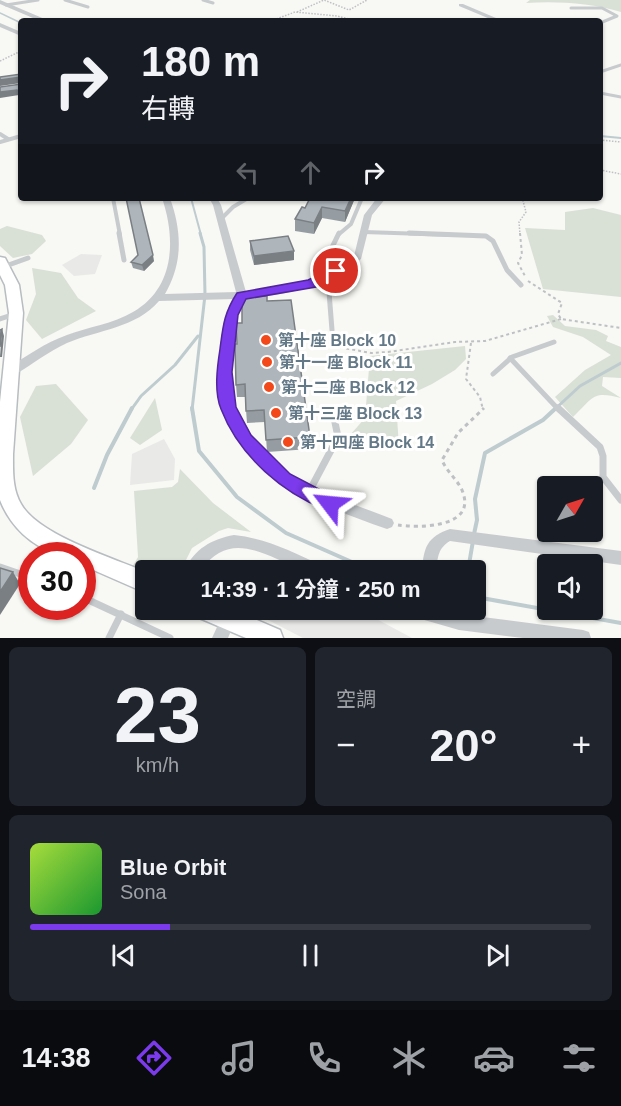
<!DOCTYPE html>
<html lang="zh-TW">
<meta charset="utf-8">
<style>
:root{--surface:#171b24;--page:#20242c;--text:#f1f3f6;--muted:#9ea1a6;--line:#363941;--accent:#7c3aed}
body{margin:0;font-family:Helvetica,"Noto Sans TC",sans-serif;background:var(--page);color:var(--text);height:100vh;display:flex;flex-direction:column;font-size:22px;white-space:nowrap}
*{box-sizing:border-box;margin:0}
p{font-size:20px;color:var(--muted)}
.icon{flex:none;width:33px;height:33px;fill:none;stroke:currentColor;stroke-width:2;stroke-linecap:round;stroke-linejoin:round}
.map{position:relative;height:638px;overflow:hidden}
.drawer{display:flex;flex-direction:column;gap:9px;padding:9px;background:#0d0f14;flex:1}
.drawer>*{flex:none}
.banner{position:absolute;left:18px;top:18px;width:585px;height:183px;border-radius:6px;box-shadow:0 2px 4px #0004;background:#171b24;color:var(--text);overflow:hidden}
.needle{width:39px;rotate:51deg}
.fabs{position:absolute;left:537px;top:476px;display:grid;gap:12px}
.fabs a{display:grid;place-items:center;width:66px;height:66px;border-radius:6px;background:var(--surface);box-shadow:0 2px 4px #0004;font-size:30px}
.speed{position:absolute;left:18px;top:542px;display:flex;gap:12px;font-size:30px;font-weight:700;text-align:center}
.speed>*{display:grid;place-content:center;width:78px;height:78px;border-radius:50%;background:var(--surface);box-shadow:0 2px 4px #0004;line-height:1}
.speed .limit{border:9px solid #d22;background:#fff;color:#111}
.pin{position:absolute;display:grid;place-items:center;width:51px;height:51px;color:#fff;margin:-26px;border:3px solid #fff;border-radius:50%;box-shadow:0 2px 6px #0007}
.me{position:absolute;width:66px;margin:-33px;rotate:299deg;stroke-linejoin:round;filter:drop-shadow(0 0 4px #0008)}
.turn{display:flex;align-items:center;gap:21px;height:126px;padding:0 24px;font-size:27px}
.turn .icon{width:78px;height:78px;stroke-width:2.5}
.turn b{display:block;font-size:42px;line-height:51px}
.lanes{display:flex;align-items:center;height:57px;padding:0 24px;background:#0003;justify-content:center;gap:30px;direction:ltr}
.lanes .off{opacity:.35}
.big{font-size:45px;font-weight:600;line-height:1.1}
.drawer .tile{flex:1;display:flex;flex-direction:column;justify-content:center;gap:9px;min-width:0;padding:0 21px;border-radius:9px;background:var(--page)}
.drawer .dial{align-items:center;gap:0}
.dial b{font-size:78px;line-height:1}
.song{display:flex;align-items:center;gap:18px}
.cover{width:72px;height:72px;border-radius:9px;background:linear-gradient(135deg,hsl(80 70% 55%),hsl(130 70% 35%))}
.played{height:6px;border-radius:3px;background:linear-gradient(90deg,var(--accent) 25%,var(--line) 25%)}
.keys{display:flex;justify-content:space-around;direction:ltr}
.heat{display:flex;justify-content:space-between;align-items:center;font-size:33px;direction:ltr}
.drawer .tiles{flex:1;display:grid;gap:9px;grid-template-columns:1fr 1fr}
.tile:last-child{grid-column:span 2}
.trip{position:absolute;left:135px;top:560px;width:351px;height:60px;border-radius:6px;background:var(--surface);box-shadow:0 2px 4px #0004;font-weight:600;line-height:60px;text-align:center}
.tab-bar{display:flex;height:96px;justify-content:space-around;align-items:center;background:#090b0e;color:var(--muted)}
.tab-bar .icon{width:42px;height:42px}
.tab-bar .on{color:var(--accent)}
.tab-bar b{font-size:27px;color:var(--text)}
.map>svg:first-child{display:block}
</style>
<div class="map">
<svg width="621" height="638" viewBox="0 0 621 638">
<rect width="100%" height="100%" fill="#f8f8f4"/>
<g fill="#e9eae8">
<polygon points="81,254 102,255 95,274 74,276 62,265"/>
<polygon points="164,439 175,459 174,480 130,485 132,454"/>
<polygon points="247,609 358,609 412,638 303,638"/>
</g>
<g fill="#d9e0d5">
<path d="M 530,0 L 621,0 L 621,12 C 590,3 558,1 526,3 Z"/>
<polygon points="593,208 621,215 621,297 543,289 525,228 565,230 565,212"/>
<polygon points="7,226 42,235 46,241 32,254 13,258 0,246 0,229"/>
<polygon points="32,268 61,273 78,298 96,311 42,339 26,320 36,294"/>
<path d="M 553,315 L 565,326 L 596,330 L 608,336 L 606,341 L 621,347 L 621,378 L 603,377 L 602,386 L 621,398 C 592,390 593,398 573,417 L 555,397 L 585,370 L 611,355 L 583,337 L 553,327 L 547,316 Z"/>
<polygon points="465,346 466,359 455,370 432,384 396,401 399,448 351,434 365,418 370,356"/>
<polygon points="56,384 88,420 71,444 33,476 20,417 36,386"/>
<polygon points="155,398 162,430 140,445 130,438"/>
<polygon points="180,469 213,503 251,532 228,528 219,531 192,548 181,570 145,571 133,566 138,557 134,491 172,487 178,482"/>
</g>
<g fill="none" stroke-linecap="round" stroke-linejoin="round">
<polyline stroke="#becbcf" stroke-width="1.5" points="0,13 21,23"/>
<g stroke="#becbcf" stroke-width="2">
<polyline points="600,136 621,138"/>
<polyline points="191,198 201,235"/>
</g>
<g stroke="#becbcf" stroke-width="3">
<polyline points="131,410 141,396 175,365 198,336"/>
<polyline points="192,410 205,295 204,247 200,233"/>
<polyline points="554,410 580,386 621,363"/>
</g>
<g stroke="#becbcf" stroke-width="4">
<polyline points="192,408 199,451 237,497 286,533 370,570"/>
<polyline points="94,488 107,455 132,408"/>
<polyline points="474,534 477,520 475,499 485,453 543,420 556,408"/>
<polyline points="468,570 473,541"/>
<polyline points="476,597 621,623"/>
</g>
<defs>
<g id="secondary">
<path d="M 0,257 L 5,258 L 19,285 L 23,313 L 13,454 C 13,470 12,489 21,504 C 38,535 113,558 146,572 L 146,593 L 82,565 L 82,555 C 75,555 65,556 58,554 C 32,547 10,526 0,500 L 0,402 L 9,313 L 5,285 L 0,275 Z"/>
<polygon points="194,609 231,609 280,630 283,638 246,638 197,617"/>
</g>
</defs>
<use href="#secondary" stroke="#b7bdc1" stroke-width="3"/>
<g stroke="#bec1c3" stroke-width="1.5" stroke-dasharray="1.5 1.5" stroke-linecap="butt">
<polyline points="297,12 324,0 349,10 367,0"/>
<polyline points="271,21 295,12 337,16 356,21"/>
<polyline points="460,21 475,19"/>
<polyline points="0,61 21,51"/>
<polyline points="600,140 621,142"/>
<polyline points="600,170 621,174"/>
<polyline points="520,235 519,222 526,212 523,201 525,198"/>
</g>
<g stroke="#bec1c3" stroke-width="2" stroke-dasharray="3 3" stroke-linecap="butt">
<polyline points="520,233 522,255 518,263 525,276"/>
<polyline points="528,281 562,303 558,314 561,319 621,328"/>
<polyline points="335,336 339,345 344,348 371,353 388,352 455,342 485,341 561,319"/>
<polyline points="471,343 466,379 480,397 483,410"/>
</g>
<path stroke="#bec1c3" stroke-width="3" stroke-dasharray="4 4" stroke-linecap="butt" d="M 398,525 C 418,528 472,528 464,496 C 461,482 447,473 442,460 L 458,433 L 484,408"/>
<g stroke="#c7cbce" stroke-width="3">
<polyline points="65,0 88,7"/>
<polyline points="203,0 213,3"/>
<polyline points="6,5 38,0"/>
<polyline points="571,8 602,8 617,16 600,23"/>
<polyline points="600,72 621,65"/>
<polyline points="600,93 621,97"/>
</g>
<g stroke="#c7cbce" stroke-width="4">
<polyline points="0,134 8,139"/>
<polyline points="0,142 21,136"/>
<polyline points="113,198 120,235"/>
<polyline points="221,219 233,207 248,198"/>
<polyline points="364,232 454,235"/>
<polyline points="338,235 351,224 362,198"/>
</g>
<g stroke="#c7cbce" stroke-width="5">
<polyline points="119,233 124,260"/>
<polyline points="409,233 486,236 493,241 507,270 521,285"/>
<polyline points="3,267 28,258"/>
<polyline points="336,271 324,264 339,233"/>
<polyline points="316,282 329,292 332,330"/>
<polyline points="0,319 15,314"/>
<polyline points="510,358 559,410"/>
<polyline points="493,374 512,357 554,342"/>
</g>
<g stroke="#c7cbce" stroke-width="7">
<polyline points="558,408 600,447 603,456 603,477 621,500"/>
<polyline points="310,490 338,437 332,408"/>
<polyline points="0,567 32,578"/>
<polyline points="82,597 170,638"/>
<polyline points="109,638 121,614"/>
</g>
<g fill="#c7cbce" fill-rule="evenodd">
<polygon points="0,0 47,20 48,21 40,21 0,4"/>
<polygon points="459,4 463,4 503,21 495,21 459,6"/>
<polygon points="0,23 21,32 21,36 0,27"/>
<path d="M 162,198 L 170,198 C 182,232 183,263 165,294 L 236,292 L 213,205 L 209,198 L 217,198 L 221,205 L 246,292 C 289,288 317,281 354,256 L 364,215 L 377,198 L 386,198 L 372,215 L 361,259 C 323,286 292,295 246,298 C 233,320 231,345 232,369 C 232,376 231,385 232,392 C 243,469 330,495 392,519 L 394,523 L 392,527 L 387,529 C 318,505 236,475 221,394 C 220,386 221,378 221,370 C 220,346 222,320 235,299 L 159,301 C 136,328 98,330 67,343 C 48,352 32,364 15,375 L 7,375 L 5,372 L 7,369 C 26,356 45,343 67,335 C 88,327 113,324 133,312 C 175,288 176,239 162,198 Z"/>
<path d="M 450,529 L 621,551 L 621,565 L 450,541 C 438,548 438,557 436,570 L 422,570 C 424,547 427,537 450,529 Z"/>
<path d="M 234,535 C 265,538 293,552 321,565 L 323,570 C 316,570 306,571 299,570 C 292,568 285,562 277,559 C 246,545 223,540 201,570 L 185,570 C 194,549 212,539 234,535 Z"/>
<polygon points="406,609 440,609 459,614 583,630 589,632 591,638 523,638 459,630 414,617 409,614"/>
<polygon points="228,611 233,614 236,619 228,638 212,638 223,614"/>
</g>
<use href="#secondary" fill="#fff" fill-rule="evenodd"/>
</g>
<g fill="#969da2">
<polygon points="310,198 355,198 345,222 322,218 314,234 295,231 295,219 305,208"/>
<polygon points="250,241 294,260 254,265 250,250"/>
<polygon points="138,255 154,261 144,271 133,268 131,262"/>
<polygon points="267,301 310,437 310,449 267,452 265,422 247,423 245,397 237,397 236,385 237,344 242,323"/>
</g>
<g fill="#7a7f84">
<polygon points="21,76 21,83 0,86 0,80"/>
<polygon points="17,90 19,95 0,98 0,92"/>
<polygon points="351,198 355,198 345,222 345,211"/>
<polygon points="322,207 322,218 314,234 314,223"/>
<polygon points="294,251 294,260 254,265 254,256"/>
<polygon points="153,255 154,261 144,271 142,265"/>
<polygon points="2,329 4,336 2,357 0,357"/>
<polygon points="13,572 20,584 0,615 0,592"/>
</g>
<g fill="#aeb6bc" stroke="#7a7f84" stroke-width="1.5">
<polygon points="21,74 21,77 0,80 0,77"/>
<polygon points="21,84 21,98 17,90 0,92 0,87"/>
<polygon points="126,198 139,198 153,255 142,265 131,262 138,255"/>
<polygon points="310,198 351,198 345,211 322,207 314,223 295,219 302,207 305,208"/>
<polygon points="288,236 294,251 254,256 250,241"/>
<polygon points="267,296 267,301 291,300 310,437 266,440 264,410 246,411 245,384 236,385 235,344 237,344 236,323 242,323 242,298"/>
<polygon points="2,329 0,347 0,330"/>
<polygon points="0,568 13,572 0,592"/>
</g>
<path fill="#7c3aed" stroke="#51269a" stroke-width="1.5" d="M 336,267 L 340,269 L 342,271 L 340,274 L 316,287 L 246,299 L 238,315 L 232,372 L 236,407 L 251,435 L 290,474 L 336,498 L 338,504 L 336,509 L 330,511 C 284,495 239,456 221,409 C 214,392 217,368 220,349 C 223,326 224,313 237,293 L 308,280 Z"/>
<g fill="#f2481a" stroke="#fff" stroke-width="2">
<circle cx="266" cy="340" r="6"/>
<circle cx="267" cy="362" r="6"/>
<circle cx="269" cy="387" r="6"/>
<circle cx="276" cy="413" r="6"/>
<circle cx="288" cy="442" r="6"/>
</g>
<g text-anchor="middle" stroke-width="6" stroke-linejoin="round" paint-order="stroke">
<g font-size="16" font-weight="bold" fill="#647988" stroke="#fff" text-anchor="start">
<text x="278" y="346">第十座 Block 10</text>
<text x="279" y="368">第十一座 Block 11</text>
<text x="281" y="393">第十二座 Block 12</text>
<text x="288" y="419">第十三座 Block 13</text>
<text x="300" y="448">第十四座 Block 14</text>
</g>
</g>
</svg>
<div class="fabs">
<a><svg class="needle" viewBox="-14 -14 28 28"><path d="M0-13l5 13h-10z" fill="#e53935"/><path d="M0 13l5-13h-10z" fill="#9ea1a6"/></svg></a>
<a><svg class="icon" aria-label="sound" viewBox="0 0 24 24"><path d="M4 9h4l5-4v14l-5-4H4zM17 9q2 3 0 6"/></svg></a>
</div>
<div class="speed"><div class="limit">30</div></div>
<div class="pin" style="left:336px;top:271px;background:#d93025"><svg class="icon" aria-label="arrive" viewBox="0 0 24 24"><path d="M6 21V4h12l-3 4 3 4H6"/></svg></div>
<svg class="me" style="left:330px;top:504px" viewBox="-20 -20 40 40"><path d="M0-17L14 15 0 8-14 15z" fill="#7c3aed" stroke="#fff" stroke-width="4"/></svg>
<div class="trip">14:39 · 1 分鐘 · 250 m</div>
<div class="banner">
<div class="turn"><svg class="icon" aria-label="right" viewBox="0 0 24 24"><path d="M7 20v-9h11M14 6l5 5-5 5"/></svg><div><b>180 m</b>右轉</div></div>
<div class="lanes"><svg class="icon off" aria-label="left" viewBox="0 0 24 24"><path d="M17 20v-9H6M10 6l-5 5 5 5"/></svg><svg class="icon off" aria-label="ahead" viewBox="0 0 24 24"><path d="M12 20V5M6 11l6-6 6 6"/></svg><svg class="icon" aria-label="right" viewBox="0 0 24 24"><path d="M7 20v-9h11M14 6l5 5-5 5"/></svg></div>
</div>
</div>
<section class="drawer">
<div class="tiles">
<div class="tile dial"><b>23</b><p>km/h</p></div>
<div class="tile"><p>空調</p>
<div class="heat"><a>−</a><b class="big">20°</b><a>+</a></div>
</div>
<div class="tile">
<div class="song"><i class="cover"></i><div><b>Blue Orbit</b><p>Sona</p></div></div>
<div class="played"></div>
<div class="keys"><svg class="icon" aria-label="previous" viewBox="0 0 24 24"><path d="M18 5L8 12l10 7zM5 5v14"/></svg><svg class="icon" aria-label="pause" viewBox="0 0 24 24"><path d="M8 5v14M16 5v14"/></svg><svg class="icon" aria-label="next" viewBox="0 0 24 24"><path d="M6 5l10 7-10 7zM19 5v14"/></svg></div>
</div>
</div>
</section>
<nav class="tab-bar">
<b>14:38</b>
<svg class="icon on" aria-label="directions" viewBox="0 0 24 24"><path d="M12 3l9 9-9 9-9-9zM9 14v-3h6M13 9l2 2-2 2"/></svg>
<svg class="icon" aria-label="music" viewBox="0 0 24 24"><path d="M9 18V5l10-2v13"/><circle cx="6" cy="18" r="3"/><circle cx="16" cy="16" r="3"/></svg>
<svg class="icon" aria-label="phone" viewBox="0 0 24 24"><path d="M5 4h4l2 5-3 2q2 4 5 5l2-3 5 2v4C11 20 4 13 5 4z"/></svg>
<svg class="icon" aria-label="climate" viewBox="0 0 24 24"><path d="M12 3v18M4 7l16 10M4 17L20 7"/></svg>
<svg class="icon" aria-label="car" viewBox="0 0 24 24"><path d="M5 17H2v-5l4-1 3-4h7l3 4 3 1v5h-3M9 17h6M6 11h13"/><circle cx="7" cy="17" r="2"/><circle cx="17" cy="17" r="2"/></svg>
<svg class="icon" aria-label="filters" viewBox="0 0 24 24"><path d="M4 7h16M4 17h16"/><circle cx="9" cy="7" r="2"/><circle cx="15" cy="17" r="2"/></svg>
</nav>
